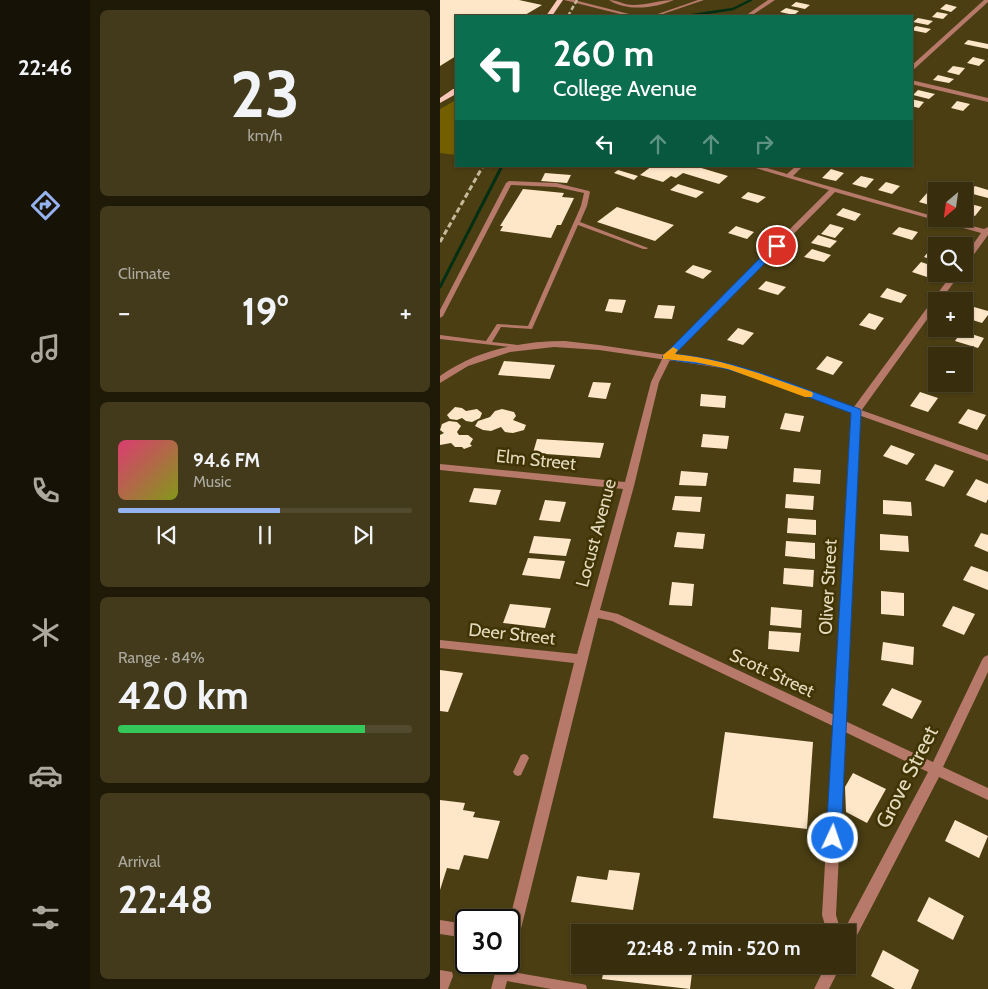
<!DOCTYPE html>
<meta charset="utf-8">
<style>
:root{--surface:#382e0e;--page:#433a1c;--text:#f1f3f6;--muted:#aba89e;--line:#524a2e;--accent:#95b2f1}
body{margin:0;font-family:Cabin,sans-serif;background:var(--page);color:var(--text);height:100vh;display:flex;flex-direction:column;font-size:19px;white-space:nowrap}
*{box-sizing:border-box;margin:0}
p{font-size:16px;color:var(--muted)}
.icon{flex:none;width:28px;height:28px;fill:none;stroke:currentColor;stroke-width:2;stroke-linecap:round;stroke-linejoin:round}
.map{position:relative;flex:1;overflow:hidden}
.sheet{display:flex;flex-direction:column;gap:10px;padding:10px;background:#1f1908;width:350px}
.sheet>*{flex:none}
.top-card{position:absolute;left:15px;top:15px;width:458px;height:152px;border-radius:0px;box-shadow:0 1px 4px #0004,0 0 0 1px var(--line);background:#0b6e4f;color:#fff;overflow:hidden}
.needle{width:32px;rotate:209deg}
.fabs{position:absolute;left:488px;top:182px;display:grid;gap:10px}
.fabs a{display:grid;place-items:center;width:45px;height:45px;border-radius:0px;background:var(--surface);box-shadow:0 1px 4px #0004,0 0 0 1px var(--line);font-size:25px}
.speed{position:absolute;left:15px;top:909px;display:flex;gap:10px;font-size:25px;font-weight:700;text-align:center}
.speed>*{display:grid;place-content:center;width:65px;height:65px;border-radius:50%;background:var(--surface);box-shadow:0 1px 4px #0004,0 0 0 1px var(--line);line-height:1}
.speed .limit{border:2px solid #111;border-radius:8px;background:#fff;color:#111}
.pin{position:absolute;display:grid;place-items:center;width:42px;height:42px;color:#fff;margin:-21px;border:2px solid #fff;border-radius:50%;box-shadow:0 1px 5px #0007}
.me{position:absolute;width:55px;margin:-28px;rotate:3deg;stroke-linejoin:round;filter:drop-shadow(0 0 4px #0008)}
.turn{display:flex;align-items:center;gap:18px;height:105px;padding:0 15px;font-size:22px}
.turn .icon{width:65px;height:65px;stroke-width:2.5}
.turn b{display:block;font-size:35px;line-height:42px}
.lanes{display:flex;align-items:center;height:48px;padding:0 15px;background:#0003;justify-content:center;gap:25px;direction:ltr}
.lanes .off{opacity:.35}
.big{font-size:38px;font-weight:700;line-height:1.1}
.sheet .card{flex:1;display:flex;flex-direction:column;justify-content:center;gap:8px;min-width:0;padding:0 18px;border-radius:8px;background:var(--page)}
.sheet .dial{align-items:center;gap:0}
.dial b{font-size:65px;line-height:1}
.song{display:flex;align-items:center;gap:15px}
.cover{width:60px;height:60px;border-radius:8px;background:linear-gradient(135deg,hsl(340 70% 55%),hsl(70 70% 35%))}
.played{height:5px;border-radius:2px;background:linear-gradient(90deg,var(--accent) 55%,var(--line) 55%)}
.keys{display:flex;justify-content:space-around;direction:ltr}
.heat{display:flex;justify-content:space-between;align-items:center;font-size:28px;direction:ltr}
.charge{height:8px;border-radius:4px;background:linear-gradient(90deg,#34c759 84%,var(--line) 0)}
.trip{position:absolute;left:131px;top:924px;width:285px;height:50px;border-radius:0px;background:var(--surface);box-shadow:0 1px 4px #0004,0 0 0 1px var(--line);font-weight:700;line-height:50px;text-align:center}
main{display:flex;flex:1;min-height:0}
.tab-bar{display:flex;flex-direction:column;width:90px;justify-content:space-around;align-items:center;background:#161206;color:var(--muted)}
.tab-bar .icon{width:35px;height:35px}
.tab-bar .selected{color:var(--accent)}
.tab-bar b{font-size:22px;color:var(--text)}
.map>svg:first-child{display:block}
</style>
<main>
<nav class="tab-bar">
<b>22:46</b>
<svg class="icon selected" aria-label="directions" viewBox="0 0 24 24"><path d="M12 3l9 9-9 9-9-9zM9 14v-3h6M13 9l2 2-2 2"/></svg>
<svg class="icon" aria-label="music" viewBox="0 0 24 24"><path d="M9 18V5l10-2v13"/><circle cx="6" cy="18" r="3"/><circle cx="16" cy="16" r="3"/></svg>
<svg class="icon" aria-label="phone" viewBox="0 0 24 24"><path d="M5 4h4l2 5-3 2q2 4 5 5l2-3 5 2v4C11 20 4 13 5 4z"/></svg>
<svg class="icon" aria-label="climate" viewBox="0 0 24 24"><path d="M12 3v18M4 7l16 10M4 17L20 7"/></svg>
<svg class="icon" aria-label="car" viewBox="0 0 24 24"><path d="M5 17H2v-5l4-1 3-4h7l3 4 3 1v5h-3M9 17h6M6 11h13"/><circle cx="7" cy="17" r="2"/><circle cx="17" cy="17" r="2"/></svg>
<svg class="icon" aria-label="filters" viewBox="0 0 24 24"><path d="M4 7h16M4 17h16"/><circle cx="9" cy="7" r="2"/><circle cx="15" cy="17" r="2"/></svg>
</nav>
<section class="sheet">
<div class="card dial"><b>23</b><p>km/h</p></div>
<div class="card"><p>Climate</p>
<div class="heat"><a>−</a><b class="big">19°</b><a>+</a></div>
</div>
<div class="card">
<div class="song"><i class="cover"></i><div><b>94.6 FM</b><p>Music</p></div></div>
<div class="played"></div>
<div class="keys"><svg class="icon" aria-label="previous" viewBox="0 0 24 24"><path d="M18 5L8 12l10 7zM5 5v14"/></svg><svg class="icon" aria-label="pause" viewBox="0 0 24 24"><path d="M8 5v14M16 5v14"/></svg><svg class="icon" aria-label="next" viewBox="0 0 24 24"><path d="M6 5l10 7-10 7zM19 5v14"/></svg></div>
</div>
<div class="card"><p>Range · 84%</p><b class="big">420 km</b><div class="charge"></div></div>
<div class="card"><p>Arrival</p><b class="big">22:48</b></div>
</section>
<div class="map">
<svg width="548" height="989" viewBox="0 0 548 989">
<rect width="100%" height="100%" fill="#4a3e12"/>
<polygon fill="#735e00" points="16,100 16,155 0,153 0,109"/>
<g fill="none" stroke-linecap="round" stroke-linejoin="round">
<polyline stroke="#002f14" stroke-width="2.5" points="246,16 293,9 311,0"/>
<polyline stroke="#002f14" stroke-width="3" points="0,287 62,166"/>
</g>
<g fill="#fee6c8">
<polygon points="0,0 79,0 102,5 85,15 87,16 16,16 16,56 0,66"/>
<polygon points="356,2 370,5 365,9 351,6"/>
<polygon points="506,4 517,7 511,12 500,9"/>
<polygon points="346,8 359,11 354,15 340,12"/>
<polygon points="497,12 508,14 503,19 492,17"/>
<polygon points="478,18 493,21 488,25 473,22"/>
<polygon points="476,26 491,29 486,33 471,30"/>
<polygon points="528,40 548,44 548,49 524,44"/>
<polygon points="533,57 545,60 539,66 527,63"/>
<polygon points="513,66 525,68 519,75 507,72"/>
<polygon points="498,75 514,79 509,83 493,80"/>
<polygon points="478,90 495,94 489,99 473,95"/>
<polygon points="471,99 484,102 479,108 471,106"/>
<polygon points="517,101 530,104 523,111 511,108"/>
<polygon points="212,166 258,167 288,176 279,184 243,173 236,178 231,176 223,182 200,175"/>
<polygon points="391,169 404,173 396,181 382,178"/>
<polygon points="178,170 198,176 194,180 174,173"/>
<polygon points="105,173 131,175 127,183 101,181"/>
<polygon points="421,176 434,179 426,188 412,184"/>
<polygon points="446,182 460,186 452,194 438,190"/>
<polygon points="238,184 264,192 256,198 230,190"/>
<polygon points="535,186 548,190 548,198 529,193"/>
<polygon points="83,189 124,193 122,197 134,198 121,225 117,225 111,238 60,231 63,226 60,226"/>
<polygon points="308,192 326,197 318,203 301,198"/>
<polygon points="487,193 496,196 496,202 493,206 479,202"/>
<polygon points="527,203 542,207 535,216 524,213 524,208"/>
<polygon points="177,207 234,225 215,241 157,222"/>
<polygon points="403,208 421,214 415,221 396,215"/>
<polygon points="390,224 404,228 395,238 381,234"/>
<polygon points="296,226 314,232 307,239 288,233"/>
<polygon points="459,227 478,232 472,240 452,234"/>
<polygon points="378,235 397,241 390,248 371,243"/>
<polygon points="501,236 516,240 511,246 496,246 496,261 484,257"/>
<polygon points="372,249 391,255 384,262 364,257"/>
<polygon points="481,262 496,267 487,277 472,272"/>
<polygon points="253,265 272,271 263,279 245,272"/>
<polygon points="326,281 346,287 338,295 318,289"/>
<polygon points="447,288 467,295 461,303 440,297"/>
<polygon points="169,299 186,300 182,313 165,311"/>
<polygon points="218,305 235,306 232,319 214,318"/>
<polygon points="534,307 548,311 548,315 542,323 526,318"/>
<polygon points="429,313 444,318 435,330 419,325"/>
<polygon points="298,328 314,333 303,345 287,340"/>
<polygon points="522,331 544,338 538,348 515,341"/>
<polygon points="387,356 403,362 393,375 376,369"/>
<polygon points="64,361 115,365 110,379 58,375"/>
<polygon points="153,382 171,383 166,399 148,397"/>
<polygon points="480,392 498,398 488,412 470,406"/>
<polygon points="261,394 286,396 285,408 260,406"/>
<polygon points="15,407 22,408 26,411 37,409 42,413 40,418 32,422 26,421 22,418 17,420 10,419 7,415"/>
<polygon points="62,409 74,412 76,416 73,420 86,425 84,430 73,433 65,432 61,427 51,431 43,430 35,426 38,421 50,417 55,411"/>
<polygon points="528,409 546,415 537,430 518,423"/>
<polygon points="345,413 364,416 360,432 340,429"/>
<polygon points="9,421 17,422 21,426 17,432 19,435 28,435 33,439 30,444 32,446 24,449 22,447 15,447 11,443 0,445 0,435 4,433 0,430 2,424"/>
<polygon points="263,434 289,436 287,449 261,447"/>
<polygon points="97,439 164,443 160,458 93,453"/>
<polygon points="451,445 475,454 467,465 443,456"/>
<polygon points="495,464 514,471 504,487 485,480"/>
<polygon points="354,468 381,470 380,484 353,482"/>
<polygon points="241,471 268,473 266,486 239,485"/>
<polygon points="536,479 548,484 548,499 546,503 526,495"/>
<polygon points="34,488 61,490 56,505 29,502"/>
<polygon points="346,494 374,496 373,510 345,508"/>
<polygon points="235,496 262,497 260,512 232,510"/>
<polygon points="105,500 126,502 120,522 99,520"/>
<polygon points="443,500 471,502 472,516 443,514"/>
<polygon points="348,518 376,520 376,535 347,533"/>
<polygon points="237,532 265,534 263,549 234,547"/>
<polygon points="541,533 548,535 548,552 534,546"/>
<polygon points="440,534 468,536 469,552 440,550"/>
<polygon points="94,536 131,539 126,556 89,553"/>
<polygon points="346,541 375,543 375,559 345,556"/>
<polygon points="88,558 125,561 120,579 82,575"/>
<polygon points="531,566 548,572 548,590 523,580"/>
<polygon points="344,568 374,570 373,587 343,584"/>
<polygon points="232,582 254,584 252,606 229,605"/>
<polygon points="441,591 464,593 464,616 441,614"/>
<polygon points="70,604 111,608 105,628 63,623"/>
<polygon points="513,606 535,614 524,635 502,626"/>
<polygon points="331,607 362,610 361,628 330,625"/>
<polygon points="329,631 361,633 359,652 328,649"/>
<polygon points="443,642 474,647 473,665 441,660"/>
<polygon points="0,670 23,673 8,712 0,711"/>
<polygon points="452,688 482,701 472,719 442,705"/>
<polygon points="285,732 373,742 367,829 273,818"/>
<polygon points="413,773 446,789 427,823 406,812 405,787"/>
<polygon points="0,800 25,803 23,810 35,812 33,817 60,821 48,859 24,855 19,870 7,868 0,890"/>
<polygon points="515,820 548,836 539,858 505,841"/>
<polygon points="169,870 200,873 193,910 131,902 137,876 167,880"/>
<polygon points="489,897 524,916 513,940 477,921"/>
<polygon points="443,950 479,970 471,989 455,989 431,976"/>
<polygon points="165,965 253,965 250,989 162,979"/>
</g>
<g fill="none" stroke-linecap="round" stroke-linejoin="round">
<g fill="#b6796a" fill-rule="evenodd">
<path d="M 169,0 C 177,0 184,5 193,5 C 207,5 220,0 234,0 C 216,8 187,12 169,0 Z"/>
<polygon points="258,0 264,0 217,16 212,16"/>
<polygon points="69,181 116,183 149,191 150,192 147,206 140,222 208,248 207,249 203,249 138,225 92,329 61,327 52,342 78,345 81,347 80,348 0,339 0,335 46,341 57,324 88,326 141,206 144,193 116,187 71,185 3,316 0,318 0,310 66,183"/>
<polygon points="84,754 87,755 89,758 81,775 78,776 75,775 73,772 81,755"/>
<polygon points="0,970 12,972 13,976 8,989 0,989"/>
<polygon points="61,970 142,984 146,985 147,989 111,989 61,980 57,979 56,975 57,971"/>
</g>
<g fill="#b6796a" fill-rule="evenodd">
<polygon points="328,0 335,0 311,16 305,16"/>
<polygon points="544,0 548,0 548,2 471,72 471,66"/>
<polygon points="309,166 320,166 347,174 356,166 363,166 353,176 496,217 496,219 505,219 544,229 548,227 548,235 527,264 524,264 524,257 541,233 395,192 231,358 219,382 194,486 160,610 178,614 394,715 411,411 512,274 520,274 500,301 496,301 496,307 421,411 405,721 493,762 542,660 544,657 548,655 548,672 503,767 548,788 548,800 499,777 413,943 408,945 408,932 403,932 488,772 405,732 396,915 401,932 387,932 382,915 393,726 172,621 158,618 76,949 74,954 69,956 69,922 134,663 0,648 0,640 137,654 183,489 0,470 0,464 185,482 211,382 224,355 389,190"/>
<polygon points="0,920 26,924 26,938 0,934"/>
<polygon points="69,956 72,962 65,989 51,989 58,962 69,962"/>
<polygon points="386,965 401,965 389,989 374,989"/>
</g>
<g fill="#b6796a" fill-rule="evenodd">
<polygon points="124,0 134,0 197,16 188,16"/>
<polygon points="471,80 548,98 548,102 471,84"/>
<path d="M 125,341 L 159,345 L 294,365 L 548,455 L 548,461 L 289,369 L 159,350 L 114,347 L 70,352 L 28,366 L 0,383 L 0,376 C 37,350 81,341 125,341 Z"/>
</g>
<g fill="#fac7bb" fill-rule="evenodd">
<polygon points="117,0 123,0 112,16 106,16"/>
<polygon points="13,89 16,89 16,94 0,103 0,98"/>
</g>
<polyline stroke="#c4ba9a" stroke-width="2.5" stroke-dasharray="4.5 2.5" stroke-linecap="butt" points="128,16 137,0"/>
<polyline stroke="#c4ba9a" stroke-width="3" stroke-dasharray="5.5 3" stroke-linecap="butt" points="0,242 43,166"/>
</g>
<path fill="#1a73e8" stroke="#114b97" d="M 337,243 L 340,244 L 340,248 L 235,354 C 299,360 360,388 420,409 L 421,411 L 401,838 L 398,843 L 393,845 L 388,843 L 386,838 L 411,413 C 366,397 321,377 274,366 C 264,364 227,361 222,357 L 334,244 Z"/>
<path fill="#f59e0b" d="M 233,347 L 238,350 L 235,354 C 283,359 327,376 372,392 L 373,394 L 372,397 L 365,397 L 288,369 L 255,362 L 223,359 L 223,355 Z"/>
<g text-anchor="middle" stroke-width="5" stroke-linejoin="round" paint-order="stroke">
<g font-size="18" fill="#e4dbbe" stroke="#403405">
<text transform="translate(96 460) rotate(6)" y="6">Elm Street</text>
<text transform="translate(156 533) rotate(-75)" y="6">Locust Avenue</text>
<text transform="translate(388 587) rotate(-87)" y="6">Oliver Street</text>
<text transform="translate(72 634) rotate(6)" y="6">Deer Street</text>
<text transform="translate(332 673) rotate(25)" y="6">Scott Street</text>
</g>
<g font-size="21" fill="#e4dbbe" stroke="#403405">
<text transform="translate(467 777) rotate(-63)" y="7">Grove Street</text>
</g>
</g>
</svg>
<div class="fabs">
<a><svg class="needle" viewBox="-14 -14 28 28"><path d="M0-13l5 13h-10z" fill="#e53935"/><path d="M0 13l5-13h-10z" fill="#aba89e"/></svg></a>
<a><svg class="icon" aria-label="search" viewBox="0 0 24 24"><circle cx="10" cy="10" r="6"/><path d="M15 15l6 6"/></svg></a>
<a>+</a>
<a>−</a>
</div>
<div class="speed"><div class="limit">30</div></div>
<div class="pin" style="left:337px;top:246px;background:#d93025"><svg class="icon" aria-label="arrive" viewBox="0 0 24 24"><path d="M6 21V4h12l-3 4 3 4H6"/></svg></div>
<svg class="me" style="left:393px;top:838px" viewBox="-20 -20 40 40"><circle r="17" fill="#1a73e8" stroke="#fff" stroke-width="3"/><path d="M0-11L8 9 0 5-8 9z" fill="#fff"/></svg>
<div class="trip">22:48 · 2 min · 520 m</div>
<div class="top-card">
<div class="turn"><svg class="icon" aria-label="left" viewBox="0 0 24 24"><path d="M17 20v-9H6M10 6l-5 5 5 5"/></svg><div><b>260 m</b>College Avenue</div></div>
<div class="lanes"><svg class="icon" aria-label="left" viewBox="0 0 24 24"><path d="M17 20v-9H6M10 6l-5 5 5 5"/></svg><svg class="icon off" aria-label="ahead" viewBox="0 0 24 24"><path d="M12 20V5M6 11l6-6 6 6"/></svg><svg class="icon off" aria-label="ahead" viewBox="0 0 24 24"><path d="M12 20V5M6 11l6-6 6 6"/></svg><svg class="icon off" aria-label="right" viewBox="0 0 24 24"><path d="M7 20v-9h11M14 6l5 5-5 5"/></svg></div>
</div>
</div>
</main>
